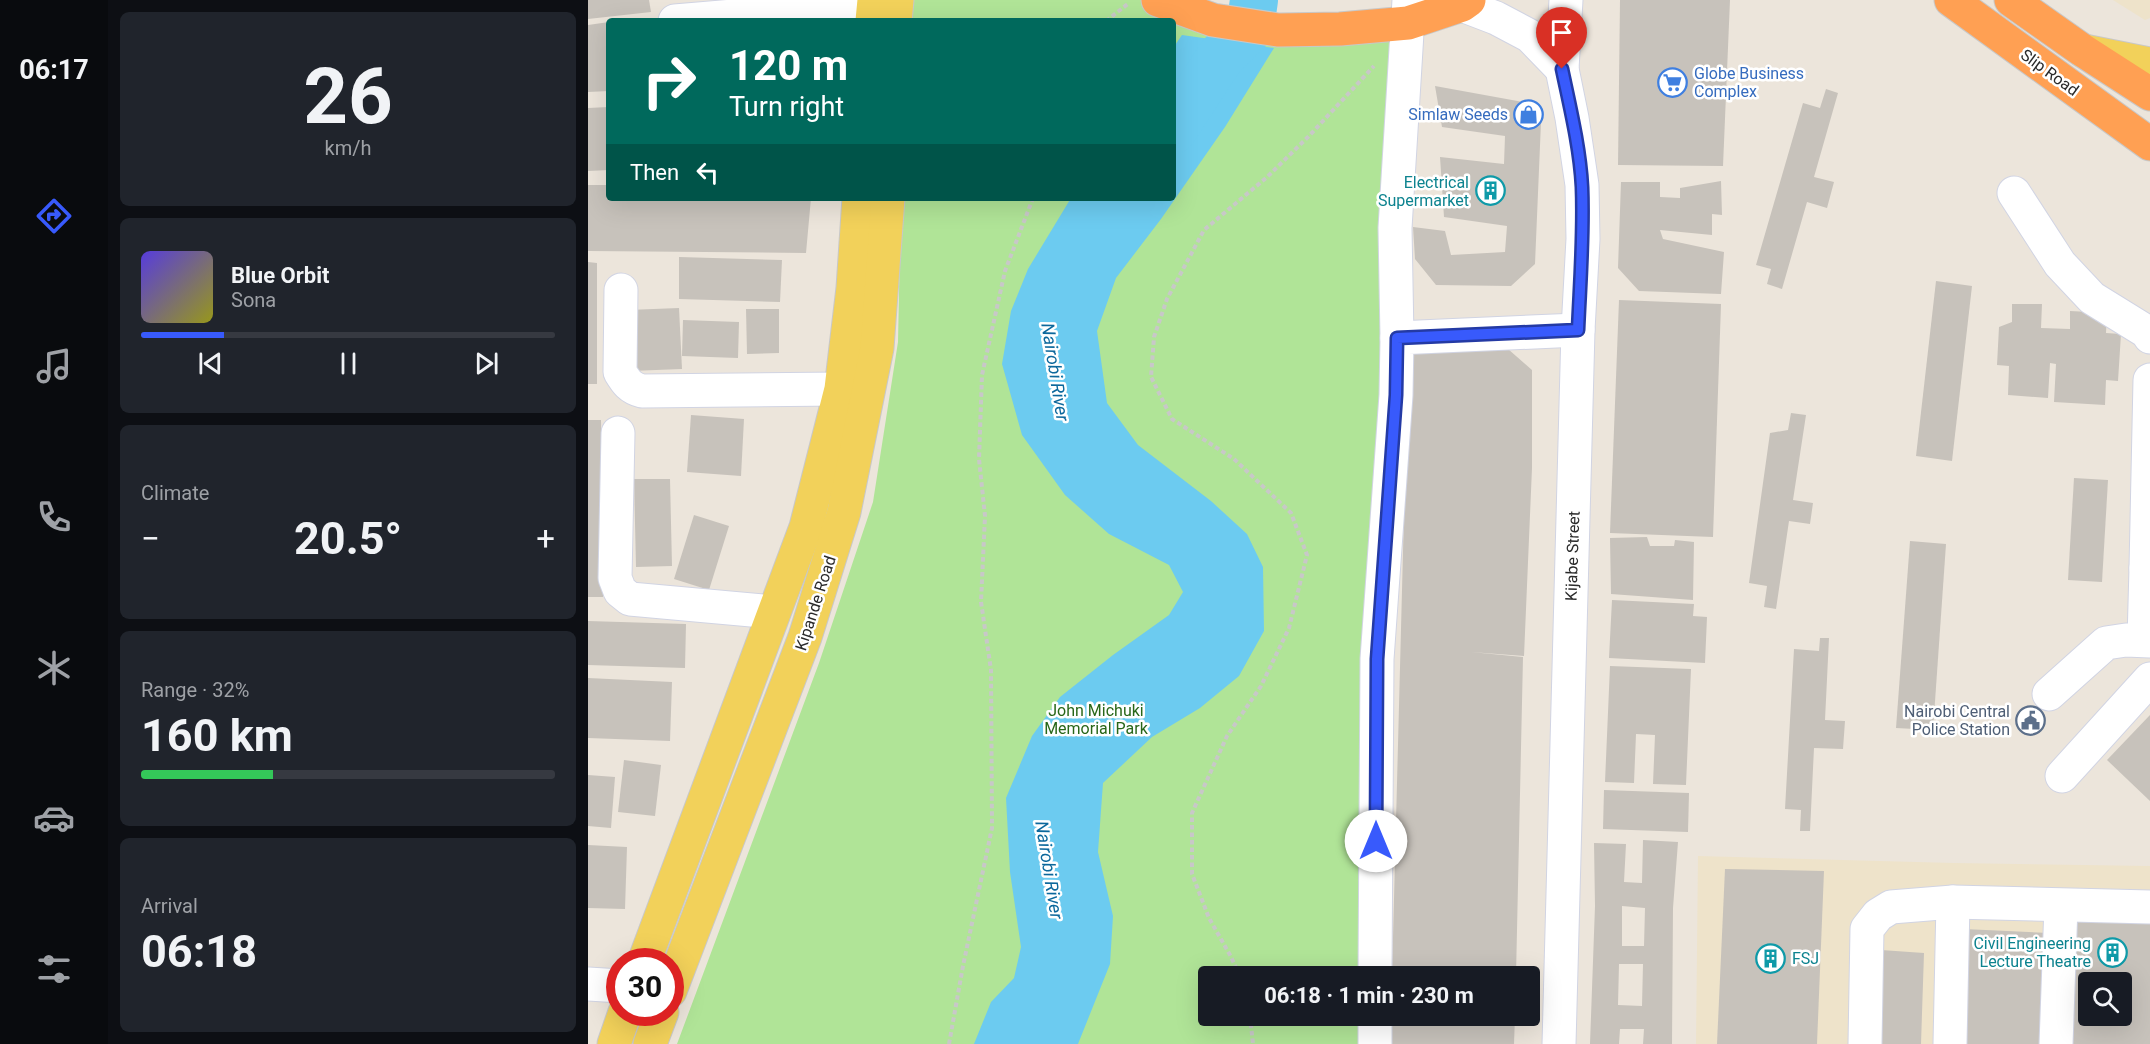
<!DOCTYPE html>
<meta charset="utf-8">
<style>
:root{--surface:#171b24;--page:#20242c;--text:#f1f3f6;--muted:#9ea1a6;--line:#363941;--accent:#385afc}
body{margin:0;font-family:Roboto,sans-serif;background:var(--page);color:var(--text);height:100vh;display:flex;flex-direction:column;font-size:22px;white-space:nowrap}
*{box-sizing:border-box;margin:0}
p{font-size:20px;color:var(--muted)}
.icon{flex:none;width:33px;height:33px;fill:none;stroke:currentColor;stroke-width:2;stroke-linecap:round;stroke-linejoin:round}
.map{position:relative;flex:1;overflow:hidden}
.details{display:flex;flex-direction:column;gap:12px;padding:12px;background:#0d0f14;width:480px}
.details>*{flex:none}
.guide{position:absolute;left:18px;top:18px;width:570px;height:183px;border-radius:6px;box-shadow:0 6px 24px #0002;background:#00695c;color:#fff;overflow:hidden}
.tools{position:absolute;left:1490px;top:972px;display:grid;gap:12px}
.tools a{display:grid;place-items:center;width:54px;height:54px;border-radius:6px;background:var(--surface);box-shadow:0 6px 24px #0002;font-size:30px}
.speed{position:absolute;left:18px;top:948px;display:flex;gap:12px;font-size:30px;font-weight:700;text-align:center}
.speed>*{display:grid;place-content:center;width:78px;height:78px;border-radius:50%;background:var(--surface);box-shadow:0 6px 24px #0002;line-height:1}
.speed .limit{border:9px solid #d22;background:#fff;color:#111}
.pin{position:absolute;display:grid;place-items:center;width:51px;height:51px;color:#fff;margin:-62px -26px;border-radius:50% 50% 50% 0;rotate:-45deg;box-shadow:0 0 6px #0007}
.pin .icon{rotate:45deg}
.me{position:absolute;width:66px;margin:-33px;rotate:0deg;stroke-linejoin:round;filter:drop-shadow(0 0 4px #0008)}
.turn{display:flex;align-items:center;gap:21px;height:126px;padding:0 24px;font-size:27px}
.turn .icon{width:78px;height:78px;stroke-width:2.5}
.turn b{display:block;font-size:42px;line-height:51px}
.then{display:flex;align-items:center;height:57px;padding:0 24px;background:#0003;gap:12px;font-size:22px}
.big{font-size:45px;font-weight:700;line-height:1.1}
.details .widget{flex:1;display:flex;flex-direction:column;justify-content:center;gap:9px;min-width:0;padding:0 21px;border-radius:9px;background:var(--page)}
.details .dial{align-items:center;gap:0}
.dial b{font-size:78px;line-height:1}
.song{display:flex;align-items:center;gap:18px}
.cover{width:72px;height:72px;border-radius:9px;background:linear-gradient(135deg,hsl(250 70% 55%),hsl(60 70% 35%))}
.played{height:6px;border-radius:3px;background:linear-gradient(90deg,var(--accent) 20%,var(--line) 20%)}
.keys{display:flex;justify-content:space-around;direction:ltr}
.heat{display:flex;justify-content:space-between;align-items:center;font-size:33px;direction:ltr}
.charge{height:9px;border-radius:4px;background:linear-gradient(90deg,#34c759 32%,var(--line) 0)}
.trip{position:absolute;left:610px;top:966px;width:342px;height:60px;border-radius:6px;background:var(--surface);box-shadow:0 6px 24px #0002;font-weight:700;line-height:60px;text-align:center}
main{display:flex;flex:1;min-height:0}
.tab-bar{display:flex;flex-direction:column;width:108px;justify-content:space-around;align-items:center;background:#090b0e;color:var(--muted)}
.tab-bar .icon{width:42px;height:42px}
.tab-bar .active{color:var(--accent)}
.tab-bar b{font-size:27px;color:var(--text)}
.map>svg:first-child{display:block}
</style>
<main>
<nav class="tab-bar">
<b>06:17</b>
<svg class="icon active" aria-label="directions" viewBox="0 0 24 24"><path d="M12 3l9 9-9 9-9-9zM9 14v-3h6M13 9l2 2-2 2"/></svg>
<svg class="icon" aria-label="music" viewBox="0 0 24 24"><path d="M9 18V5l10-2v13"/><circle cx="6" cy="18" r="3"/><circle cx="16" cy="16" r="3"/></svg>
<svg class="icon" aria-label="phone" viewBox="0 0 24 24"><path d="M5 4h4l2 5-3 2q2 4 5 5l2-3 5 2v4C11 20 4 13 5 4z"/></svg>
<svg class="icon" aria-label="climate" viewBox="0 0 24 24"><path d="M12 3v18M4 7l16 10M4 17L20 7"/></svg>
<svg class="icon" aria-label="car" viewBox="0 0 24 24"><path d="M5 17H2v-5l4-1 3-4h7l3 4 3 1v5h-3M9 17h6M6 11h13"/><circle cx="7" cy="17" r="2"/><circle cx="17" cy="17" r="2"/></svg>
<svg class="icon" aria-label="filters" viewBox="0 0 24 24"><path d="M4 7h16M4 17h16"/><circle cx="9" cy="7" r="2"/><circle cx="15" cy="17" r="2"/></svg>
</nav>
<section class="details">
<div class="widget dial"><b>26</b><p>km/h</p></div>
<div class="widget">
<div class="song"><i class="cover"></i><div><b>Blue Orbit</b><p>Sona</p></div></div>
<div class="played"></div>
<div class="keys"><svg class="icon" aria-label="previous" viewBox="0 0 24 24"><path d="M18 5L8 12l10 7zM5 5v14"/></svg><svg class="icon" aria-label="pause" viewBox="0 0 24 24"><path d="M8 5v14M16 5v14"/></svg><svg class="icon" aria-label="next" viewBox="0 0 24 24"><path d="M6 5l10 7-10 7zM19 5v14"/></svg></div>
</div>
<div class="widget"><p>Climate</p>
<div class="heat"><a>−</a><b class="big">20.5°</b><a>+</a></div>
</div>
<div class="widget"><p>Range · 32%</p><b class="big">160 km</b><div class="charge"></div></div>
<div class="widget"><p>Arrival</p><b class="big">06:18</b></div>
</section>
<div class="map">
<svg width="1562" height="1044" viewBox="0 0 1562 1044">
<rect width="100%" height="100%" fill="#ece5db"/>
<g fill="#eee3ca" fill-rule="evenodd">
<polygon points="1525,0 1562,0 1562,18 1557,20"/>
<path d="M 1110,856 L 1366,863 L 1562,866 L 1562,1044 L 1108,1044 ZM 1500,982 L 1533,982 L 1533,1016 L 1500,1016 Z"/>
</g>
<polygon fill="#b0e497" points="324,0 570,0 820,31 786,976 621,976 621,1016 785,1016 785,1044 89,1044 231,663 285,502 310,342 313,198 585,198 585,21 316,21"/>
<polygon fill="#6ccbf0" points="594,35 686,48 637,127 573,219 528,278 509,331 519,403 550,445 623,501 659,534 675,567 676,631 651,676 612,708 564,737 515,783 510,852 525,916 522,964 490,1044 386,1044 403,1002 426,978 433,947 422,872 418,798 444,736 472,697 525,655 581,615 595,592 581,565 521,534 477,495 434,435 414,364 423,311 440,269 483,198 585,198 585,48"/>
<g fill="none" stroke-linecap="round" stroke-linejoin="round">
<polyline stroke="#6ccbf0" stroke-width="48" points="585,130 633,56 662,28 666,0"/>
</g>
<g fill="#c7c2bb" fill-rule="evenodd">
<polygon points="0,0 61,0 63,12 0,19"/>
<polygon points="1032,0 1142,0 1135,166 1030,165"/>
<polygon points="21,22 21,91 0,92 0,25"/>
<polygon points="847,86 935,102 953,122 947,264 923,286 848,285 827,259 825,227 857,231 863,255 917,252 919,226 856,217 852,157 916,164 917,136 854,127"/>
<polygon points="1238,89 1250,93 1226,177 1246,182 1239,208 1219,202 1194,289 1179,284 1183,269 1168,265 1215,103 1232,108"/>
<polygon points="21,107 21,170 0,171 0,108"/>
<polygon points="1133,181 1134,215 1124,214 1124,235 1072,230 1075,239 1136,252 1133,294 1051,291 1030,268 1033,182 1072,182 1072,197 1092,198 1092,188"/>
<polygon points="0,185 21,185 21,198 223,198 218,253 0,251"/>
<polygon points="91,257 194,260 192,302 91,299"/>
<polygon points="0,262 9,263 9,384 0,384"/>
<polygon points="1348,281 1384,286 1364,461 1328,456"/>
<polygon points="1031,300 1133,304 1125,537 1022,533"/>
<polygon points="1424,304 1454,304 1453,328 1482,329 1482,311 1519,313 1518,333 1533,334 1530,381 1518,380 1517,405 1466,402 1468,364 1462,363 1460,398 1420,395 1421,366 1409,365 1411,327 1424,322"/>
<polygon points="91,308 94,369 42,371 40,310"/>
<polygon points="158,309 191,309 191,353 159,354"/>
<polygon points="95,320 151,322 150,358 94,356"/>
<polygon points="842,342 920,349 944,370 944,468 936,656 883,652 935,657 928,976 804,976 820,359"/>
<polygon points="1203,413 1218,415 1205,500 1225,503 1222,524 1201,521 1188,609 1176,607 1179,586 1161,583 1182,433 1200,430"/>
<polygon points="103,415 156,419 153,476 99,472"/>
<polygon points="0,420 13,420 15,597 0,597"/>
<polygon points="1486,478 1520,480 1514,582 1480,580"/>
<polygon points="46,479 82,479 84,566 48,567"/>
<polygon points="106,515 141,526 121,590 86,579"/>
<polygon points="1059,537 1062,546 1086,546 1087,540 1106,542 1105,600 1023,594 1022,538"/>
<polygon points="1322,541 1358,544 1345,730 1308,728"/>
<polygon points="1024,600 1106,604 1105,616 1119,617 1117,663 1021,658"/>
<polygon points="0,621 98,624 97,668 0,665"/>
<polygon points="1232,638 1241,638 1237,720 1257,721 1255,749 1226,748 1222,831 1212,831 1213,810 1197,809 1206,649 1231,651"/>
<polygon points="1022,666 1103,669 1098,785 1065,784 1067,735 1048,734 1046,783 1017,782"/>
<polygon points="0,678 84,682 82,741 0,738"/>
<polygon points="1562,715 1562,801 1519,760"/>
<polygon points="36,760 73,765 67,816 30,812"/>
<polygon points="0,775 27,777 23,828 0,826"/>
<polygon points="1016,790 1101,793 1100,832 1015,829"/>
<path d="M 1055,840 L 1090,842 L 1085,908 L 1084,1044 L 1055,1044 L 1056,1029 L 1032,1029 L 1031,1044 L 1002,1044 L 1007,906 L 1006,843 L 1038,844 L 1036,882 L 1054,883 ZM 1034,906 L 1057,908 L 1056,946 L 1034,946 ZM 1031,964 L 1055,964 L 1054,1006 L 1030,1005 Z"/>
<polygon points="0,845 39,847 37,909 0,908"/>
<polygon points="1137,869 1236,871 1229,1044 1129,1044"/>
<path d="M 1487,918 L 1562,922 L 1562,1044 L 1482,1044 ZM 1500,982 L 1533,982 L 1533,1016 L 1500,1016 Z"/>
<polygon points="1376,929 1461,933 1456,1044 1371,1044"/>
<polygon points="1293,950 1336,953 1333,1044 1293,1044 1294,1019 1291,1015"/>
<polygon points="803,1016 927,1016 926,1044 802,1044"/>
</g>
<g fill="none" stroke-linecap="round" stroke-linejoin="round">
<defs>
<g id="minor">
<polyline points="874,5 908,18 942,36 974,69"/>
<polyline points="87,21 285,4"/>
<polyline points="1426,193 1472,264 1504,298 1559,332 1562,337"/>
<path d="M 33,290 L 32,372 C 38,382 42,388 54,391 L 253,389"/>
<polyline points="809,338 807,228 821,0"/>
<polyline points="1562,380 1558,568 1562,569"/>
<polyline points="30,433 27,578 32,591 42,599 185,612"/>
<polyline points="1556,640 1558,568"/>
<polyline points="1461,694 1518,643 1538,640 1562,641"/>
<polyline points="1474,776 1562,679"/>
<polyline points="787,976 789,659 808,395 809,338 990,330"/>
<polyline points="0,984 32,986"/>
<polyline points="787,1044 787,1016"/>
<polyline points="971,1044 990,330 995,239 994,185 984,118 974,69 978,0"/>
<polyline points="1277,1044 1279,929 1290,915 1303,907 1365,902 1562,907"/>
<polyline points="1362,1044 1365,902"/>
<polyline points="1468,1044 1473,906"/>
</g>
<g id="major">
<polyline points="284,21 286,0"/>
<polyline points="307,21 309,0"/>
<polyline points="1496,51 1562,64"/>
<polyline points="56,962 218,527 253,389 265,288 271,198"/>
<polyline points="82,991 217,637 256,512 289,348 300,198"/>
<polyline points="26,1044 37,1012"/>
<polyline points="62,1044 74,1012"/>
</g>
<g id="highway">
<polyline points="570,0 625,20 690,30 752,29 820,23 874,5 881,0"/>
<polyline points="1363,0 1562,144"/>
<polyline points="1423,0 1494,50 1562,94"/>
</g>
</defs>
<use href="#minor" stroke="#d1d4e3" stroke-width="35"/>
<use href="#major" stroke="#c8c8c8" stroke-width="35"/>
<use href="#highway" stroke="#c8c8c8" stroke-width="35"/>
<g stroke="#c8c8c8" stroke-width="4" stroke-dasharray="4.5 3" stroke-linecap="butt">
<polyline points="518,21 541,3"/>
<polyline points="652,976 642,955 621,918 604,874 604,813 639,736 673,686 701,628 719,555 703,513 646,459 584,419 563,377 566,337 579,299 616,230 678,178 720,137 786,66"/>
<polyline points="662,1016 665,1044"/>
<polyline points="361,1044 375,966 404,828 403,670 393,602 397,516 391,459 394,375 417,271 445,198"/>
</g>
<use href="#minor" stroke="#fff" stroke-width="33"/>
<use href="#major" stroke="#f2d15a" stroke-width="33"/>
<use href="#highway" stroke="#ffa053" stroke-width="33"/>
</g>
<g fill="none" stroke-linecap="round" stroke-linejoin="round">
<defs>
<path id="route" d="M 788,841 L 789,659 L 808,395 L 809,338 L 990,330 C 992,283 996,235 994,187 C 992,148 982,107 974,69"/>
</defs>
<use href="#route" stroke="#243aa4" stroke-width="15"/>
<use href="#route" stroke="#385afc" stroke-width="10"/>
</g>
<defs>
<symbol id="supermarket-ring" viewBox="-11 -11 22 22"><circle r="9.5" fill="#fff" stroke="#3f7fe0" stroke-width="1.5"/><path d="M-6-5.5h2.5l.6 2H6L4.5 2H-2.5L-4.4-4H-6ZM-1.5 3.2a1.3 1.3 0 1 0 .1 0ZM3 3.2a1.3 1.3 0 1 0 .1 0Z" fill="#3f7fe0"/></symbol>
<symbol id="shop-ring" viewBox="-11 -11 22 22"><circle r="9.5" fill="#fff" stroke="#3f7fe0" stroke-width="1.5"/><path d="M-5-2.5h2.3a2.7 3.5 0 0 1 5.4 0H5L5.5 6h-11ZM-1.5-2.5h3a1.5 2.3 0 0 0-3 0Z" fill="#3f7fe0"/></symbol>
<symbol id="building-ring" viewBox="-11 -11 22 22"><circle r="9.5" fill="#fff" stroke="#0f9aa8" stroke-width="1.5"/><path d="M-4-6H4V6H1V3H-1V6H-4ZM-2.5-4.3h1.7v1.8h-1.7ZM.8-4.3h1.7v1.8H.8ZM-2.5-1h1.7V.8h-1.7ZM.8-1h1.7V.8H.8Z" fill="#0f9aa8"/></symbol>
<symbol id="civic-ring" viewBox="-11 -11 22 22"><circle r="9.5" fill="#fff" stroke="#5c6f8a" stroke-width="1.5"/><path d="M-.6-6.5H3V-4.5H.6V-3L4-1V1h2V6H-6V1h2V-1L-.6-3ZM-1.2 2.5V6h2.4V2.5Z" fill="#5c6f8a"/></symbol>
</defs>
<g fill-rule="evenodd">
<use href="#supermarket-ring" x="1068" y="66" width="33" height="33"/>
<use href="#shop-ring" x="924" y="98" width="33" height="33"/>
<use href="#building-ring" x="886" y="174" width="33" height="33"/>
<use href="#civic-ring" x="1426" y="704" width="33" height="33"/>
<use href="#building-ring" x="1508" y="936" width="33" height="33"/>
<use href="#building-ring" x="1166" y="942" width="33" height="33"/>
</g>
<g text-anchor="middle" stroke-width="5" stroke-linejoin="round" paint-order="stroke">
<g font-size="16" fill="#2a2a2a" stroke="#fff">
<text transform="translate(1462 72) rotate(36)" y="6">Slip Road</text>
<text transform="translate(984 556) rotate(-88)" y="6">Kijabe Street</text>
<text transform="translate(227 603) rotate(-72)" y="6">Kipande Road</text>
</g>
<g font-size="16" fill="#366cbe" stroke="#fff" text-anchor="start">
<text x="1106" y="79">Globe Business<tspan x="1106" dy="18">Complex</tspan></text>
<text x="920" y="120" text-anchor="end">Simlaw Seeds</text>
</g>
<g font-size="16" fill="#0d838f" stroke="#fff" text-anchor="end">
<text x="881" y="188">Electrical<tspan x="881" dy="18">Supermarket</tspan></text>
<text x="1503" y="949">Civil Engineering<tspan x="1503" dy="18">Lecture Theatre</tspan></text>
<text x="1204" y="964" text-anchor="start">FSJ</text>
</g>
<g font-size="16" fill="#286719" stroke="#fff">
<text x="508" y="716">John Michuki<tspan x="508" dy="18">Memorial Park</tspan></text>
</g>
<g font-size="16" fill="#4e5e75" stroke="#fff" text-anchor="end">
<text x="1422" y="717">Nairobi Central<tspan x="1422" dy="18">Police Station</tspan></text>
</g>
<g font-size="18" font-style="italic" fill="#0c689c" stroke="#fff">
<text transform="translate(467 372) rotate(81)" y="6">Nairobi River</text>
<text transform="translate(461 870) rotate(81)" y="6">Nairobi River</text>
</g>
</g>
</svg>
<div class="tools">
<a><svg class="icon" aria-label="search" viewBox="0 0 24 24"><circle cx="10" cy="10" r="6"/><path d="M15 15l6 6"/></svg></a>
</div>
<div class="speed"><div class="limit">30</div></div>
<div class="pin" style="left:974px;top:69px;background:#d93025"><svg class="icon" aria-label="arrive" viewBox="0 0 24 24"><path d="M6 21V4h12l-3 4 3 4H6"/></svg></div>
<svg class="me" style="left:788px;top:841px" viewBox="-20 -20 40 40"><circle r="19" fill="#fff"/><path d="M0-13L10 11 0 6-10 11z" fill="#385afc"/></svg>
<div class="trip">06:18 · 1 min · 230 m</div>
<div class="guide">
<div class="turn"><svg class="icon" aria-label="right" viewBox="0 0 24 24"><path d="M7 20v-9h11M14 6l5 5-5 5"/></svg><div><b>120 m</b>Turn right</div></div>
<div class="then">Then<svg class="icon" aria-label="left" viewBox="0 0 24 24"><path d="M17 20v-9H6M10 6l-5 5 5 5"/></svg></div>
</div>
</div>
</main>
